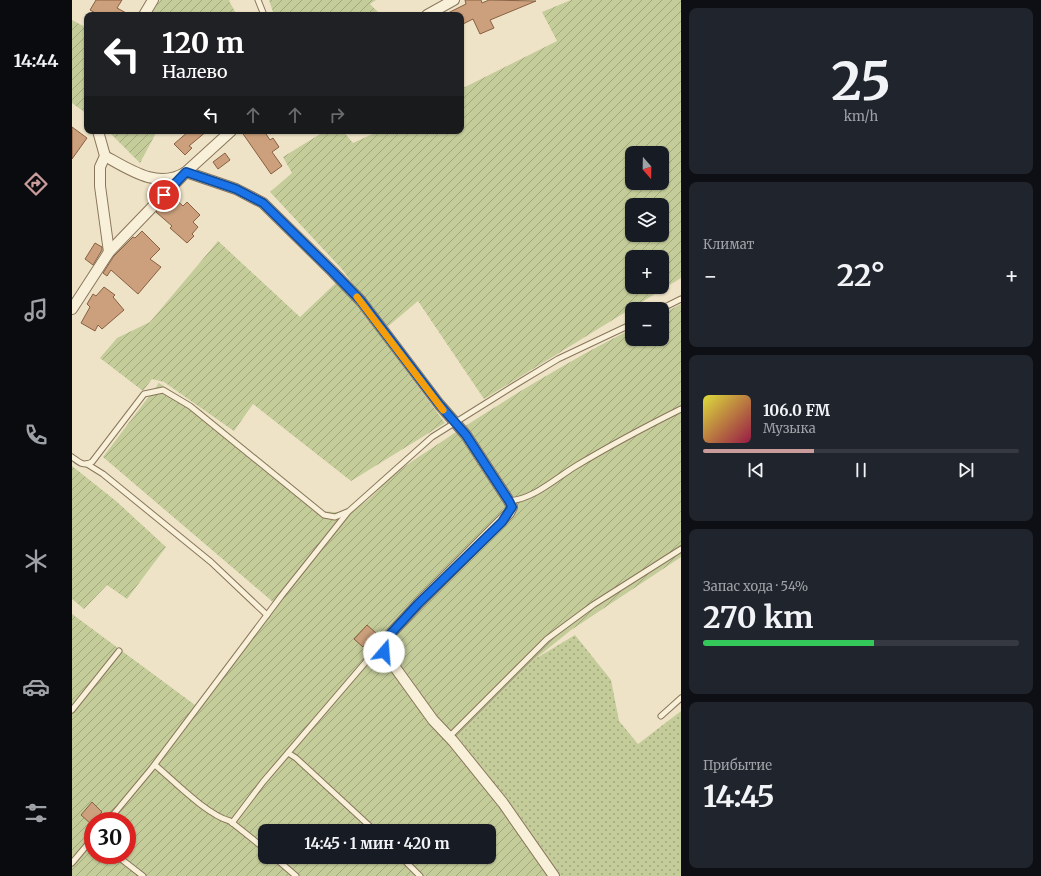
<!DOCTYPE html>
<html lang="ru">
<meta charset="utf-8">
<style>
:root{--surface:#171b24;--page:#20242c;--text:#f1f3f6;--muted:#9ea1a6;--line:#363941;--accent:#c99b9b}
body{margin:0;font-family:Merriweather,serif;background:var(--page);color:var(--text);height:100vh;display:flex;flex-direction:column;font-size:15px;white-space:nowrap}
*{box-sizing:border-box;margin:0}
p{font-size:13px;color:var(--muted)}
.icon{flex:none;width:22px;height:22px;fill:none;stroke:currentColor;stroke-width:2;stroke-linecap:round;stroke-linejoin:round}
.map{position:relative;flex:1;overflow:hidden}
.drawer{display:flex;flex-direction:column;gap:8px;padding:8px;background:#0d0f14;width:360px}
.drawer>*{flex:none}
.hud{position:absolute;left:12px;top:12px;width:380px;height:122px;border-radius:8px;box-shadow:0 1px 3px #0004;background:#202124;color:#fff;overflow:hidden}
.needle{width:26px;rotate:160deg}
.controls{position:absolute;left:553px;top:146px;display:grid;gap:8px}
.controls a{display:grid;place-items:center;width:44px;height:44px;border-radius:8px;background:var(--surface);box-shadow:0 1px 3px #0004;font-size:20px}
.speed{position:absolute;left:12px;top:812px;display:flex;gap:8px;font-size:20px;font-weight:700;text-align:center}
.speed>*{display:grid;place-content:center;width:52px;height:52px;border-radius:50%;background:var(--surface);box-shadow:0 1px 3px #0004;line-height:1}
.speed .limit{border:6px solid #d22;background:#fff;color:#111}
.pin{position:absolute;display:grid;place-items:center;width:34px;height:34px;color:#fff;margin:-17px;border:2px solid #fff;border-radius:50%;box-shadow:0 1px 4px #0007}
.me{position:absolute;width:44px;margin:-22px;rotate:18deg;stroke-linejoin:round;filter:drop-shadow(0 0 3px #0008)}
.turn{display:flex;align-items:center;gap:14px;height:84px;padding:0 12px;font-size:18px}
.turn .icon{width:52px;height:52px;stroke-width:2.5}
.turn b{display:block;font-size:28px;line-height:34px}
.lanes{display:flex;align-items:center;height:38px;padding:0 12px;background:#0003;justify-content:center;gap:20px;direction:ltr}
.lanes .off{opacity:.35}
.big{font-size:30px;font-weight:700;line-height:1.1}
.drawer .widget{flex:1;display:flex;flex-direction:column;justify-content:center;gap:6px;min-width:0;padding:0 14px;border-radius:8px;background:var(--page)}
.drawer .dial{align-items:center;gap:0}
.dial b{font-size:52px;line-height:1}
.song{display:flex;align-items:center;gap:12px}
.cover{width:48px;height:48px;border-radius:6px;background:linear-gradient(135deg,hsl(60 70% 55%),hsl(340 70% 35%))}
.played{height:4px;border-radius:2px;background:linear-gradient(90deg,var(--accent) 35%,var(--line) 35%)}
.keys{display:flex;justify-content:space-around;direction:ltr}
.heat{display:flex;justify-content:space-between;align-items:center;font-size:22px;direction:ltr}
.charge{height:6px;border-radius:3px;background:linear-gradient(90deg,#34c759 54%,var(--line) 0)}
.trip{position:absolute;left:186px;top:824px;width:238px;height:40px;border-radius:8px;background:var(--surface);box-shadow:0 1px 3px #0004;font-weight:700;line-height:40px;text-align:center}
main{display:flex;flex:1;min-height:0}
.dock{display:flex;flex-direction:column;width:72px;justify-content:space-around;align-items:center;background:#090b0e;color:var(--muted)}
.dock .icon{width:28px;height:28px}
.dock .current{color:var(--accent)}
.dock b{font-size:18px;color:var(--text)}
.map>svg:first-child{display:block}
</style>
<main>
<nav class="dock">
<b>14:44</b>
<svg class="icon current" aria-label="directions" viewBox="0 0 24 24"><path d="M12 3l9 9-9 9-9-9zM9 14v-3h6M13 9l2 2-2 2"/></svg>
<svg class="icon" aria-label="music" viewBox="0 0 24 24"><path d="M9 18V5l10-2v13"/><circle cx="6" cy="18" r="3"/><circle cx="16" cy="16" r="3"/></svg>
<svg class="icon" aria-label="phone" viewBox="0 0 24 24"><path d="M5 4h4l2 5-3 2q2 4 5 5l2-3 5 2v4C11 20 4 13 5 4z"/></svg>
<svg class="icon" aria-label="climate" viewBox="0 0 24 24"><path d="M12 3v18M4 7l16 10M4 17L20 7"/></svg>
<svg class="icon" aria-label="car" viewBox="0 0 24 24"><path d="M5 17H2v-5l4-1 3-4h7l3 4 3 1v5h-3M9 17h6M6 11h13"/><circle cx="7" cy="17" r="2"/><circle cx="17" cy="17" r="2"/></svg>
<svg class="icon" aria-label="filters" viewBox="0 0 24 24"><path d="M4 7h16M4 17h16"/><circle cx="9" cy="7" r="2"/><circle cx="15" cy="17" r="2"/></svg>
</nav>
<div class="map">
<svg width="609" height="876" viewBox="0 0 609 876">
<defs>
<pattern id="grass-dots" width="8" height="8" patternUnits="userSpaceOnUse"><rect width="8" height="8" fill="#c4cc9a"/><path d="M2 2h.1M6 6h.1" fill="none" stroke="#a0a67d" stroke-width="1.8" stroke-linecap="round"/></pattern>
<pattern id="garden-furrows" width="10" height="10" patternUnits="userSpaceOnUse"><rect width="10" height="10" fill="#c4cc9a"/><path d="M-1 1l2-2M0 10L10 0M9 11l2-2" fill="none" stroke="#a0a67d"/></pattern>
</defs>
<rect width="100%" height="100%" fill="#eee3c6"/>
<polygon fill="url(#grass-dots)" points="503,635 539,680 547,721 566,744 609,711 609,876 490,876 444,811 386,737 463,659"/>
<g fill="url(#garden-furrows)" fill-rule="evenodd">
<polygon points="88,0 158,0 157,1 165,15 79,15"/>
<polygon points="197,0 304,0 298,4 309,15 202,15"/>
<path d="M 499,0 L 609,0 L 609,278 L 412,399 L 346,301 L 314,328 L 269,268 L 198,192 L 220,173 L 211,157 L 253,131 L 271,131 L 281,143 L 307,131 L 389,131 L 389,89 L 485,41 L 470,12 ZM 560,153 L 590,153 L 590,183 L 560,183 ZM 560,205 L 590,205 L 590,235 L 560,235 ZM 560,257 L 590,257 L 590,287 L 560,287 Z"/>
<polygon points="0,20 15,28 15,114 0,103"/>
<polygon points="36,131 85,131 68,163"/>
<polygon points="146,241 228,317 267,280 373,423 279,481 181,404 162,431 92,382 80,379 71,391 28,358 45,338 78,322"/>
<path d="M 609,304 L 609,557 L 499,630 L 463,659 L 386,737 L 444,811 L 490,876 L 0,876 L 0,614 L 123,705 L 201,602 L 31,457 L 87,383 L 129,410 L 252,511 C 292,518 301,490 328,470 C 345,457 364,446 381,434 C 439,396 498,360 560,329 L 560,339 L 590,339 L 590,314 ZM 21,821 L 55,821 L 55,855 L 21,855 ZM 193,831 L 417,831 L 417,857 L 193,857 Z"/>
<polygon points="0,466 44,501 94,547 55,599 35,585 12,609 0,599"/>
</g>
<g fill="#cca07c" stroke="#886042">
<polygon points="24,0 50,0 45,8 58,15 27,15 18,10"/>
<polygon points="393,0 409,0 410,3 417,0 464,1 418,20 422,28 408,34 401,19 389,25 389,15 372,15 394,4"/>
<polygon points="0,127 15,138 0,159"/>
<polygon points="117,131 135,131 117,146 120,148 113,155 102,144"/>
<polygon points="169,131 192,131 198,140 201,138 207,147 200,152 210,166 199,174"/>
<polygon points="153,153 158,160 146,169 141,162"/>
<polygon points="100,196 111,206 115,202 128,215 121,222 126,227 120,234 122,236 115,243 98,228 100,226 84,212"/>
<polygon points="70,231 88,249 78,259 89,267 66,294 39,270 35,276 31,273 42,256 61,237 63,238"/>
<polygon points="23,243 30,247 30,250 21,265 13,259"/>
<polygon points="32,287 43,295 41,297 52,310 30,329 26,325 23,331 9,323 18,307 15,304 21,294 24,296"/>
<polygon points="295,625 304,633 291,647 282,639"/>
<polygon points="20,802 30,812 19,824 9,815"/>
</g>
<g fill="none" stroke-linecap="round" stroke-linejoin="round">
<defs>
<g id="lane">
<polyline points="186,0 192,15"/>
<polyline points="589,309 609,299"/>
<path d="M 0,457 C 7,462 11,467 20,462 L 72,394 L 91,390 L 118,406 L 252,515 L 263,517 L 275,512"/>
<polyline points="15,464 31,474 139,562 195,615"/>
<path d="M 437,501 C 462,499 484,478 504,466 C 539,445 573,427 609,409"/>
<polyline points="0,710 47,651"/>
<polyline points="589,716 609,698"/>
<polyline points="377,737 475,639 521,605 609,549"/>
<polyline points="216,753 224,758 303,831"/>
<path d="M 83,765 C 102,781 135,815 158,821 L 193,849"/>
<polyline points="36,821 80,768 210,595 276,512 360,437 443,385 486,359 560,324"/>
<polyline points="160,823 191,782 310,643"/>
<polyline points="44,855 71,876"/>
<polyline points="202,857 224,876"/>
<polyline points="329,857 348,876"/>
<polyline points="0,863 21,838"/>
</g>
<g id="street">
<polyline points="72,15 81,0"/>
<polyline points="355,15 382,0"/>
<polyline points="26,131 33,156 28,167 28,186 37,252"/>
<path d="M 33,156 C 58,170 87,190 114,172 L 164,189 L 191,203 L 261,272 L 289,301 L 367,404 L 394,435 L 437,501 L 440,507 L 437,513 L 346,604 L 311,642 L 312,652 L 361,720 L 381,741 L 431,803 L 482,876"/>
<polyline points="0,309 37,252 114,172 159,131"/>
</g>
</defs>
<use href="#lane" stroke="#89765c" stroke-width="7"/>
<use href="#street" stroke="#89765c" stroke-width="12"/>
<use href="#lane" stroke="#f9f0d9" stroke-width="5"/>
<use href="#street" stroke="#f9f0d9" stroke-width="10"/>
</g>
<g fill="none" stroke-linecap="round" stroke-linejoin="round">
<defs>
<polyline id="route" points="92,195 114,172 164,189 191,203 261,272 289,301 367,404 394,435 437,501 440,507 430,522 346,604 311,642 312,652"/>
</defs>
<use href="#route" stroke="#114b97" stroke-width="10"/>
<use href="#route" stroke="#1a73e8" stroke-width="7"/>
<polyline stroke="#f59e0b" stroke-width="7" points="285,297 371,410"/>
</g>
</svg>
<div class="controls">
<a><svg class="needle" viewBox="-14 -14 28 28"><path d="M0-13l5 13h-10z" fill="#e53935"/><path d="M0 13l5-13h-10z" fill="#9ea1a6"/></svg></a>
<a><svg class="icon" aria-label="layers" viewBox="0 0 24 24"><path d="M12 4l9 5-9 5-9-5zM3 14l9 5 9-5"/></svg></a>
<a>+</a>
<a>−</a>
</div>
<div class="speed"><div class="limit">30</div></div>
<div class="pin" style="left:92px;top:195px;background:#d93025"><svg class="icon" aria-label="arrive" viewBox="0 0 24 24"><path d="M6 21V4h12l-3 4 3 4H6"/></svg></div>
<svg class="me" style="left:312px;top:652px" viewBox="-20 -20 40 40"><circle r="19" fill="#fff"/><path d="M0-13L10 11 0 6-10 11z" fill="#1a73e8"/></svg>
<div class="trip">14:45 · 1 мин · 420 m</div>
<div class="hud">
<div class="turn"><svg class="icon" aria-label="left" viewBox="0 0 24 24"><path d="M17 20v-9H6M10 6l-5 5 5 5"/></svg><div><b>120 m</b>Налево</div></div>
<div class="lanes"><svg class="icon" aria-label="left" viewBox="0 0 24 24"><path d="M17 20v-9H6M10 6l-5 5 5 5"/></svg><svg class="icon off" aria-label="ahead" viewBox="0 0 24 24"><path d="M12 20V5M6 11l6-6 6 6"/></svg><svg class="icon off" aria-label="ahead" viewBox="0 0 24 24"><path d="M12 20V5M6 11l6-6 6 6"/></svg><svg class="icon off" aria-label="right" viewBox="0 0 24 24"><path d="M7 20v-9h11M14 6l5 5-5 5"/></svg></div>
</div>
</div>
<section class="drawer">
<div class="widget dial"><b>25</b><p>km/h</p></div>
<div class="widget"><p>Климат</p>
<div class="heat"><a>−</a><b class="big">22°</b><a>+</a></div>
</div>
<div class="widget">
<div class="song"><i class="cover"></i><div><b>106.0 FM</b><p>Музыка</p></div></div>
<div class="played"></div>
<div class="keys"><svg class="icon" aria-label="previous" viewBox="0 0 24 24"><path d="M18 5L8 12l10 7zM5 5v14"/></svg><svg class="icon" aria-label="pause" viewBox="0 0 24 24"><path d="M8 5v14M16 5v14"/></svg><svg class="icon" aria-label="next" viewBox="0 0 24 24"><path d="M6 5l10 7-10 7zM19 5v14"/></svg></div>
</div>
<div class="widget"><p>Запас хода · 54%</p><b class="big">270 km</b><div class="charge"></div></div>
<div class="widget"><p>Прибытие</p><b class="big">14:45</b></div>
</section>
</main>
